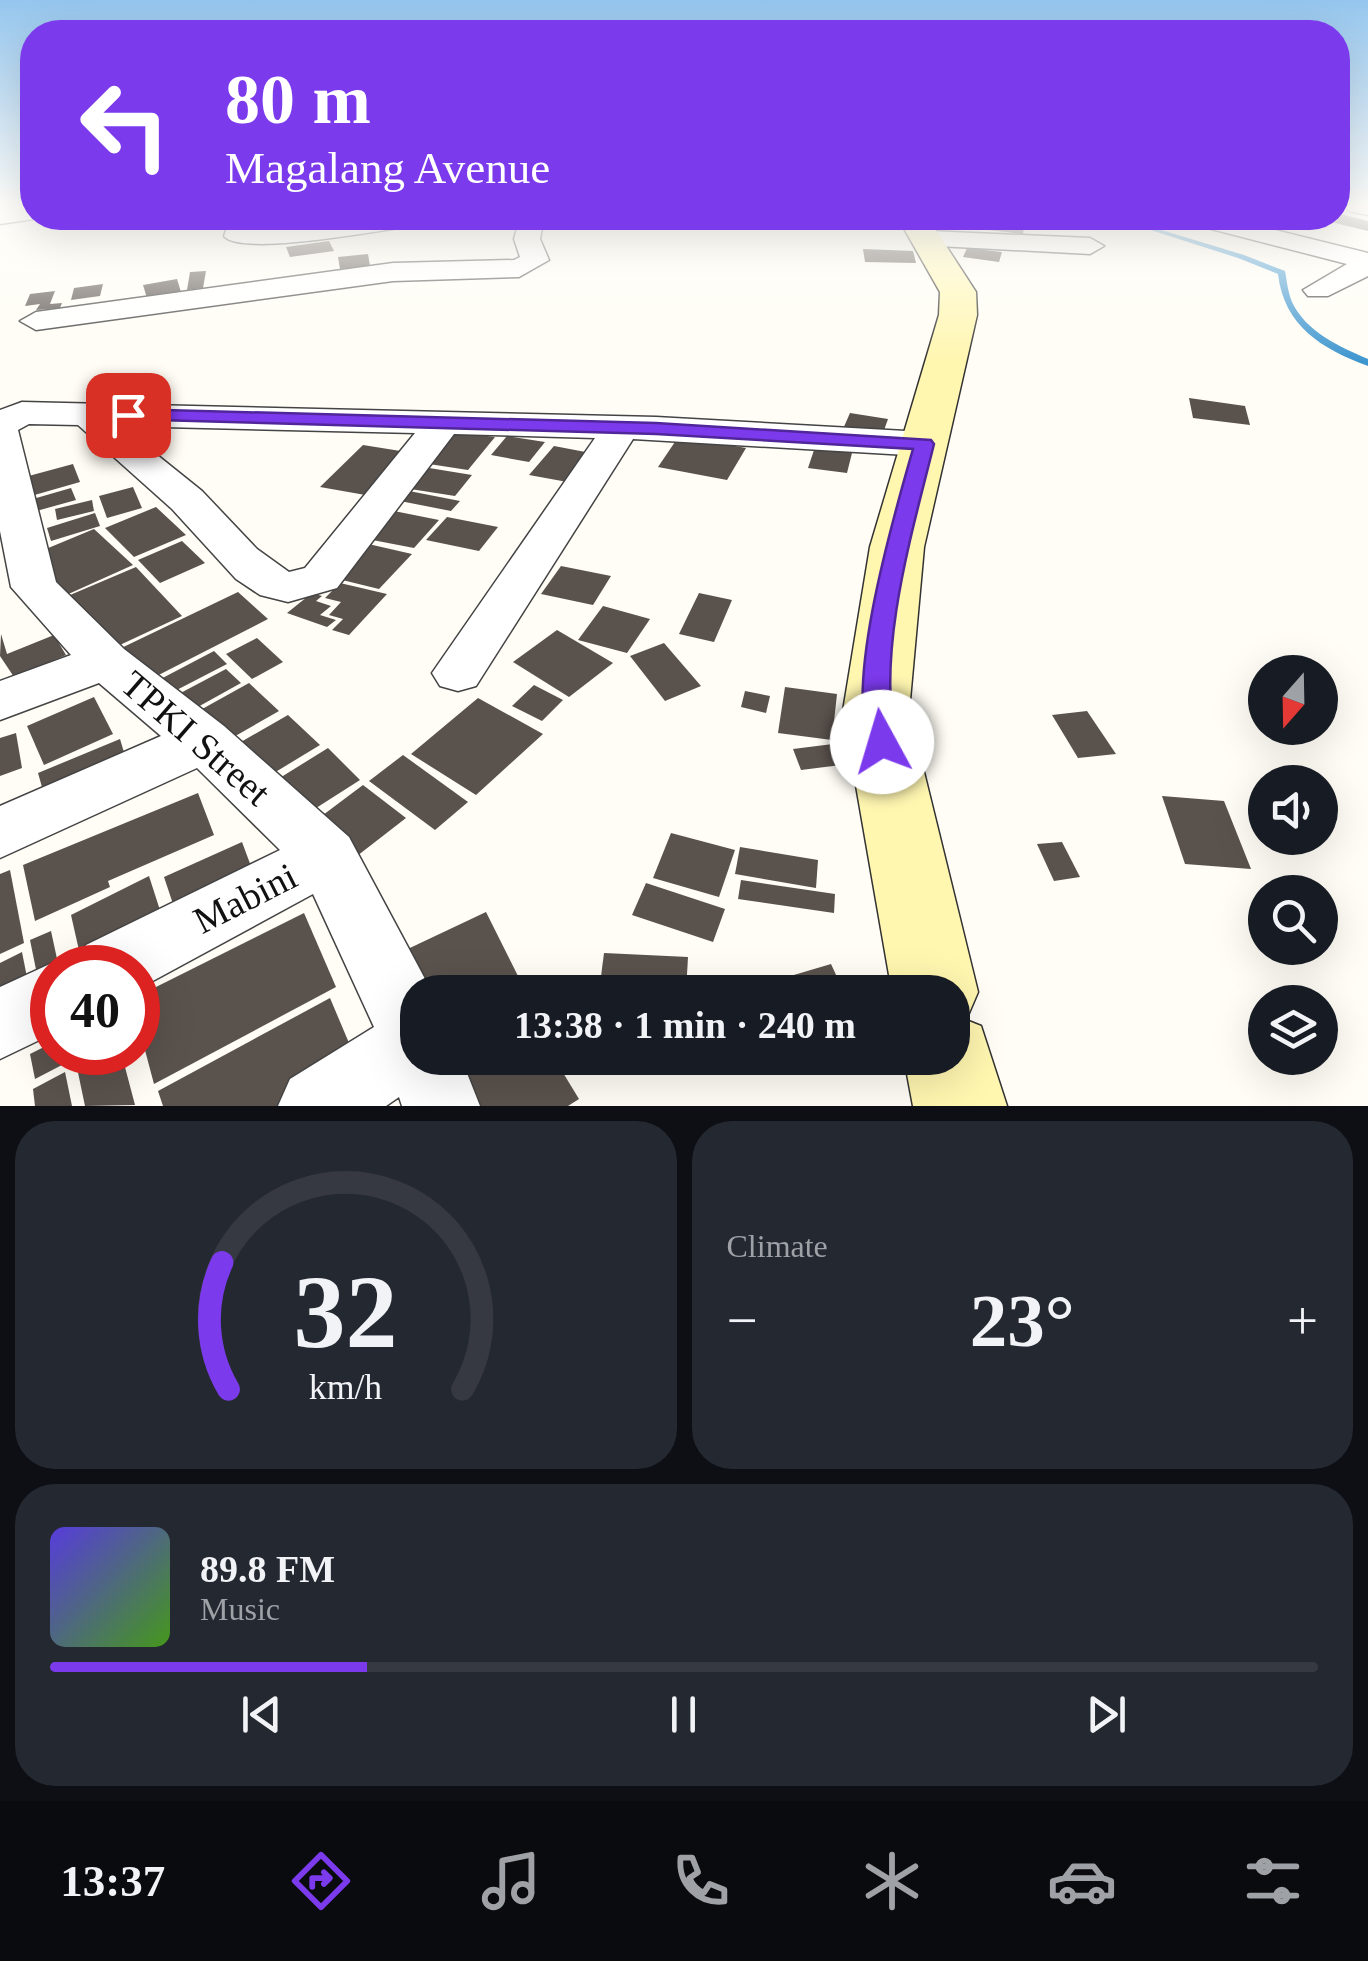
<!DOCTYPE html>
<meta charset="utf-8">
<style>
:root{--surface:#171b24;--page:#242831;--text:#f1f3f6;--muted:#9ea1a6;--line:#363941;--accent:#7c3aed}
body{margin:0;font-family:"Times New Roman",serif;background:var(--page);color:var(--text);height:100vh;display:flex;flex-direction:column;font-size:38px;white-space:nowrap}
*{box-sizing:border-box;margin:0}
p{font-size:32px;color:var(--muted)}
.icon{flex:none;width:55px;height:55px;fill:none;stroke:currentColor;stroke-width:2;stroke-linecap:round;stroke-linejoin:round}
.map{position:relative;height:1106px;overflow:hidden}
.details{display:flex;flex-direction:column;gap:15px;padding:15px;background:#0d0f14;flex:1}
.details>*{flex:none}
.top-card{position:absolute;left:20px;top:20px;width:1330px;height:210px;border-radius:40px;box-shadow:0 10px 40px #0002;background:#7c3aed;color:#fff;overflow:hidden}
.needle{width:65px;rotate:200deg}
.tools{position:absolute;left:1248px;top:655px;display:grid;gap:20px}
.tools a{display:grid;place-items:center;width:90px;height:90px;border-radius:50%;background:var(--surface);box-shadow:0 10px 40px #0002;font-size:50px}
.speed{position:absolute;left:30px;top:945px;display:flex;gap:20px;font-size:50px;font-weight:700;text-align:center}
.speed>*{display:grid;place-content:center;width:130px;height:130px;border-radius:50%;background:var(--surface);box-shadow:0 10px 40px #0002;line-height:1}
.speed .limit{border:15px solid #d22;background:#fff;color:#111}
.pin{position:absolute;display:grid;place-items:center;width:85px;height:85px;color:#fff;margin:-42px;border-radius:20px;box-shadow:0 5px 15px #0006}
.me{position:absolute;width:110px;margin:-55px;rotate:354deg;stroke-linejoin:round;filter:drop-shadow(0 0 8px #0008)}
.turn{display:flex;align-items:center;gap:35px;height:210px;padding:0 40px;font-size:45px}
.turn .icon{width:130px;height:130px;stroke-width:2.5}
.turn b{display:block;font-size:70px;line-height:85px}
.big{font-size:75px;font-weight:800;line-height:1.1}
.details .widget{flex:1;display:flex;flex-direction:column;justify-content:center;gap:15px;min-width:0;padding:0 35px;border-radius:40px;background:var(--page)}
.details .dial{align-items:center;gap:0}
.dial svg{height:260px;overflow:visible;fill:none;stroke:var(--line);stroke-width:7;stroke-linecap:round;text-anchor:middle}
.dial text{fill:var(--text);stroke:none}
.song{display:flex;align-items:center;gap:30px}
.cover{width:120px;height:120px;border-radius:15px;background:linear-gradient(135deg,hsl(250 70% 55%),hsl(100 70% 35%))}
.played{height:10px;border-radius:5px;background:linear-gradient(90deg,var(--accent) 25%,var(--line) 25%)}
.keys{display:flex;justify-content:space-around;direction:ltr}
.heat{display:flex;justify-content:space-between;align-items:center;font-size:55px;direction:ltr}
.details .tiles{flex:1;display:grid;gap:15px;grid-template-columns:1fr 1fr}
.widget:last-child{grid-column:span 2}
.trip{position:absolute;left:400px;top:975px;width:570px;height:100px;border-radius:40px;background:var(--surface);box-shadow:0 10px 40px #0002;font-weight:800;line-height:100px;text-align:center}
.dock{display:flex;height:160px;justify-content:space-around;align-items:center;background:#090b0e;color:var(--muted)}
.dock .icon{width:70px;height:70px}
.dock .active{color:var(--accent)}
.dock b{font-size:45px;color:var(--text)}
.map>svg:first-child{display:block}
</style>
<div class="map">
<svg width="1368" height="1106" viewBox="0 0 1368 1106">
<rect width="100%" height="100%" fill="#fffdf5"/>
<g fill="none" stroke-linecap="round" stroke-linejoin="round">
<path fill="#3f96cf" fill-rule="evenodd" d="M 1113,218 L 1122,218 L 1244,255 L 1285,271 C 1287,282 1288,292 1292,302 C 1306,332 1340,347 1368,359 L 1368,366 C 1322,349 1284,326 1278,274 L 1238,258 Z"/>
</g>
<g fill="#5a524d">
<polygon points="1340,214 1368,221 1368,231 1327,221"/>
<polygon points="974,218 1013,218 1025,220 1023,234 971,228"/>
<polygon points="329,241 334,251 290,257 286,247"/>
<polygon points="967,248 1002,252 999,262 963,257"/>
<polygon points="863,249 913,251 916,263 865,262"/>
<polygon points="368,254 370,266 340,269 338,257"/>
<polygon points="206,271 203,288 187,290 190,272"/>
<polygon points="177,279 181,292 147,298 143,285"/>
<polygon points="103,284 100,296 71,300 74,288"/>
<polygon points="55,291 50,304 62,303 60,308 36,310 40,304 25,306 30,294"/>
<polygon points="1189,398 1245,406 1250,425 1193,418"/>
<polygon points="850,413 888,419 882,436 843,429"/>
<polygon points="457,432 495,437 468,470 429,464"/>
<polygon points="507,436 545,442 529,462 491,455"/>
<polygon points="679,436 746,448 727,480 658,467"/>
<polygon points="816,444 853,449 847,473 808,468"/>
<polygon points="363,445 413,453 371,496 320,487"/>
<polygon points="554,446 596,454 573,483 529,475"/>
<polygon points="73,464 80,482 31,496 25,477"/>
<polygon points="423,467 472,475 455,496 404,488"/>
<polygon points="133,487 142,508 107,518 99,496"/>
<polygon points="71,488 76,500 22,515 19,503"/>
<polygon points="409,491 460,501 451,511 400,501"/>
<polygon points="92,500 94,511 57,520 55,509"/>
<polygon points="156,507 186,535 134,557 105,528"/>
<polygon points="389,510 439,520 414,548 362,538"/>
<polygon points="95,513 100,526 51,541 47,528"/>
<polygon points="447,517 498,527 479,551 426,540"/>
<polygon points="94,529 133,565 64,596 29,556"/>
<polygon points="182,541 205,563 160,583 138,560"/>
<polygon points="364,543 412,554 379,589 330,577"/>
<polygon points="561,566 611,576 593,605 541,594"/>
<polygon points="136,567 182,616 107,651 63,598"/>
<polygon points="340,583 387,594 349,635 332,630 343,619 329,615 341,602 325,598"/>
<polygon points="238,592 268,619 141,684 113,652"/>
<polygon points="312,593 322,596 316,601 331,606 320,615 336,620 327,627 287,613"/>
<polygon points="699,593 732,600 714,642 679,634"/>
<polygon points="603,606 650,619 627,653 578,640"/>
<polygon points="557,630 613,663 569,697 513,662"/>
<polygon points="1,634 7,654 54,635 66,655 14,677 0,656"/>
<polygon points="257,638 283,662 252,679 226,654"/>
<polygon points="664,643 701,686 665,701 630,656"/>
<polygon points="214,651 227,664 167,695 155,682"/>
<polygon points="226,669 241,683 187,713 173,697"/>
<polygon points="249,683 279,711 223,743 195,713"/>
<polygon points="534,685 563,700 542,721 512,706"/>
<polygon points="785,687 837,694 832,740 778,733"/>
<polygon points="745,691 770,696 766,713 741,707"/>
<polygon points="94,697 113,734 44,765 27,726"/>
<polygon points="478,698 543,734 476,795 411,754"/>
<polygon points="1087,711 1116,754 1078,758 1052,715"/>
<polygon points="288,715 320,745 264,779 234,746"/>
<polygon points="16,733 22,768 0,776 0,738"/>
<polygon points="120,739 129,769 47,805 38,773"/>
<polygon points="841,743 849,764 801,770 793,749"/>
<polygon points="328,748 360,780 302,817 270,784"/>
<polygon points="403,755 468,802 435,830 369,781"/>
<polygon points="363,785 406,818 357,856 315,821"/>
<polygon points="198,793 214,835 108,881 110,887 35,921 23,865"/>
<polygon points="1162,796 1224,801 1251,869 1185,864"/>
<polygon points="671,833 735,850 719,897 653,878"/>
<polygon points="242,842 258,885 180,925 164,877"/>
<polygon points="1062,842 1080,877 1054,881 1037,844"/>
<polygon points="740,847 818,860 816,888 735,874"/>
<polygon points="10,870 24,943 0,954 0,874"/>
<polygon points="149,876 166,929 83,968 71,915"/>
<polygon points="741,880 835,894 834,913 738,899"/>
<polygon points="646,883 725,909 713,942 632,915"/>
<polygon points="486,912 526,992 418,992 395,955"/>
<polygon points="304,913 336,987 154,1084 138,1024 138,996"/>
<polygon points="51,931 59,968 52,968 52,989 41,994 30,940"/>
<polygon points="22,952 32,1003 0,988 0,963"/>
<polygon points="604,953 688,957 686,992 599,992"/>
<polygon points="831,964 844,992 793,992 787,977"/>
<polygon points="330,998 360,1069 295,1106 163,1106 158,1091"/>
<polygon points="52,1043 52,1052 87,1052 35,1079 30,1054"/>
<polygon points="97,1052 121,1052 135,1105 85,1106 76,1063"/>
<polygon points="481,1058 554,1058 579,1099 568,1106 467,1106 451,1077"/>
<polygon points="65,1072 72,1106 35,1106 33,1089"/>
</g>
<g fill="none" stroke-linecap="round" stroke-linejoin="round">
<defs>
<g id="street">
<polygon points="32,206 32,218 41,218 0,224 0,208"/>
<polygon points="1346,206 1368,206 1368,215 1349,211"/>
<path d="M 358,218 L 425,218 L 412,226 C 381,230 241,257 224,236 L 229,222 L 238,220 L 251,227 Z"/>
<polygon points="520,218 544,218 540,239 549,260 519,277 393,281 36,330 20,321 36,312 393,263 514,260 520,257 514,239"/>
<polygon points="1184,218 1226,218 1368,253 1368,276 1328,296 1308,296 1303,290 1347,264 1188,223"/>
<polygon points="928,231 1090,238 1104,246 1090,254 919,245 915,239"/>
<path d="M 22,402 L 656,417 L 924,432 L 938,436 L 943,444 L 938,452 L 924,456 L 633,439 L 476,686 L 458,691 L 440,686 L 432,673 L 595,438 L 454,434 L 337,588 L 288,602 L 260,595 L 236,579 L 172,509 L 78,425 L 29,424 L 18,430 L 56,582 L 124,649 L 224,726 L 349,837 L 432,992 L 418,992 L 418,1058 L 461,1058 L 480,1106 L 402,1106 L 399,1097 L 386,1106 L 278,1106 L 290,1079 L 374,1027 L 313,894 L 138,989 L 138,968 L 76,968 L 86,945 L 280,850 L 197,768 L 0,858 L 0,806 L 161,736 L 99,683 L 0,720 L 0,681 L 71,655 L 11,587 L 0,531 L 0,410 ZM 121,426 L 415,433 L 305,568 L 289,572 L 257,549 L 202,491 Z"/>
<polygon points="52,963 62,968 52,968 52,1034 0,1059 0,987"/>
</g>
<polygon id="secondary" points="898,218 928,218 976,292 977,315 924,547 909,711 978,992 966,1020 981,1026 1007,1106 913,1106 904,1058 952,1058 952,992 892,992 843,711 870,547 939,315 940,292"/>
</defs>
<use href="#street" stroke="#444" stroke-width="3"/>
<use href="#secondary" stroke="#333" stroke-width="3"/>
<use href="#street" fill="#fff" fill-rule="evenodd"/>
<use href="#secondary" fill="#fff6b0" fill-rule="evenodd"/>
</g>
<linearGradient id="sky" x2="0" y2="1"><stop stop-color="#95c6ee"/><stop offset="0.57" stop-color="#fffefa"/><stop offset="1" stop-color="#fffefa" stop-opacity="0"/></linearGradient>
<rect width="1368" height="361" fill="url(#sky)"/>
<path fill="#7c3aed" stroke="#51269a" stroke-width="2.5" d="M 128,409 L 656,423 L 931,440 L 934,444 C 912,533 876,652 896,742 L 892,749 L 872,749 C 841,693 895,512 913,449 L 656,434 L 121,419 L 118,415 Z"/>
<g text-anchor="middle" stroke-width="10" stroke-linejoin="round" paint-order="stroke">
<g font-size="38" fill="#111" stroke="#fff">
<text transform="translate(196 738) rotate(41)" y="13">TPKI Street</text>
<text transform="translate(245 898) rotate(-27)" y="13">Mabini</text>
</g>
</g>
</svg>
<div class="tools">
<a><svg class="needle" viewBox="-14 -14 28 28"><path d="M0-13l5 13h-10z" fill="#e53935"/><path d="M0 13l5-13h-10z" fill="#9ea1a6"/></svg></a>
<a><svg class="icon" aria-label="sound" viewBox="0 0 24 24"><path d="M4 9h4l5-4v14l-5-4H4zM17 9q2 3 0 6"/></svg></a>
<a><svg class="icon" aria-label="search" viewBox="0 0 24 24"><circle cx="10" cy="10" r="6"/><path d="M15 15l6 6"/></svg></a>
<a><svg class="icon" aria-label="layers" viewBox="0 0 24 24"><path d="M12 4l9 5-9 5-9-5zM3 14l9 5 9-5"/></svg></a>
</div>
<div class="speed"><div class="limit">40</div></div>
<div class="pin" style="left:128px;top:415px;background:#d93025"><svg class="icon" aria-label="arrive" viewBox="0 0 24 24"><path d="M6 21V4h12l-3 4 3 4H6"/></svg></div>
<svg class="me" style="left:882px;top:742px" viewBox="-20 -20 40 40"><circle r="19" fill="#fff"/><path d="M0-13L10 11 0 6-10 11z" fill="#7c3aed"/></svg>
<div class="trip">13:38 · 1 min · 240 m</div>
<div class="top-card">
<div class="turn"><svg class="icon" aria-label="left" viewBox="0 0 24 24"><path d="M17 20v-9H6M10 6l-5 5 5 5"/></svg><div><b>80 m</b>Magalang Avenue</div></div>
</div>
</div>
<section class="details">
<div class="tiles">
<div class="widget dial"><svg viewBox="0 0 100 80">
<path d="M14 69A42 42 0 1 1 86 69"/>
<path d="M14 69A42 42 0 0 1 12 30" stroke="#7c3aed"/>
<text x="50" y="56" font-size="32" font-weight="700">32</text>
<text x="50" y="72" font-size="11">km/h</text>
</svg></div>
<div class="widget"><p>Climate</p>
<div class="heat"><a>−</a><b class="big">23°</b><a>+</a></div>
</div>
<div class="widget">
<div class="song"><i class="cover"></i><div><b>89.8 FM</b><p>Music</p></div></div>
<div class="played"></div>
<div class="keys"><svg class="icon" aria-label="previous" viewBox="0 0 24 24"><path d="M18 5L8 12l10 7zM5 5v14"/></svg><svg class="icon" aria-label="pause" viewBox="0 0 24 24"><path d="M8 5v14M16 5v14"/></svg><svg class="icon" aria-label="next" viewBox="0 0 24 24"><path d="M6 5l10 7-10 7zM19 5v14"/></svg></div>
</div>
</div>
</section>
<nav class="dock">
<b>13:37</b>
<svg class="icon active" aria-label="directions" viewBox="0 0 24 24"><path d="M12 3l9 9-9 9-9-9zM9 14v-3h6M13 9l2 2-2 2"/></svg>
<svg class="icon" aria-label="music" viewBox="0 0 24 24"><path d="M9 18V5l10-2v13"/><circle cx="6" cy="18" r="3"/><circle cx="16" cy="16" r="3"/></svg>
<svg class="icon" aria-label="phone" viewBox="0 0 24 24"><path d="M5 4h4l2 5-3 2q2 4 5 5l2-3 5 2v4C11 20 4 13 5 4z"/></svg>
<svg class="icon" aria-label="climate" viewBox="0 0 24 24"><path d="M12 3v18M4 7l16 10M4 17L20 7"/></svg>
<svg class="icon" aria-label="car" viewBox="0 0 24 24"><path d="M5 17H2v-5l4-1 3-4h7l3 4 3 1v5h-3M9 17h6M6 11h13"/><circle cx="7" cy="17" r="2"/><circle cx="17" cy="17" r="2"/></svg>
<svg class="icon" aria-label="filters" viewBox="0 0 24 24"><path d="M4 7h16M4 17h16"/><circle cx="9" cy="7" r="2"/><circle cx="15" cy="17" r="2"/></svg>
</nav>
